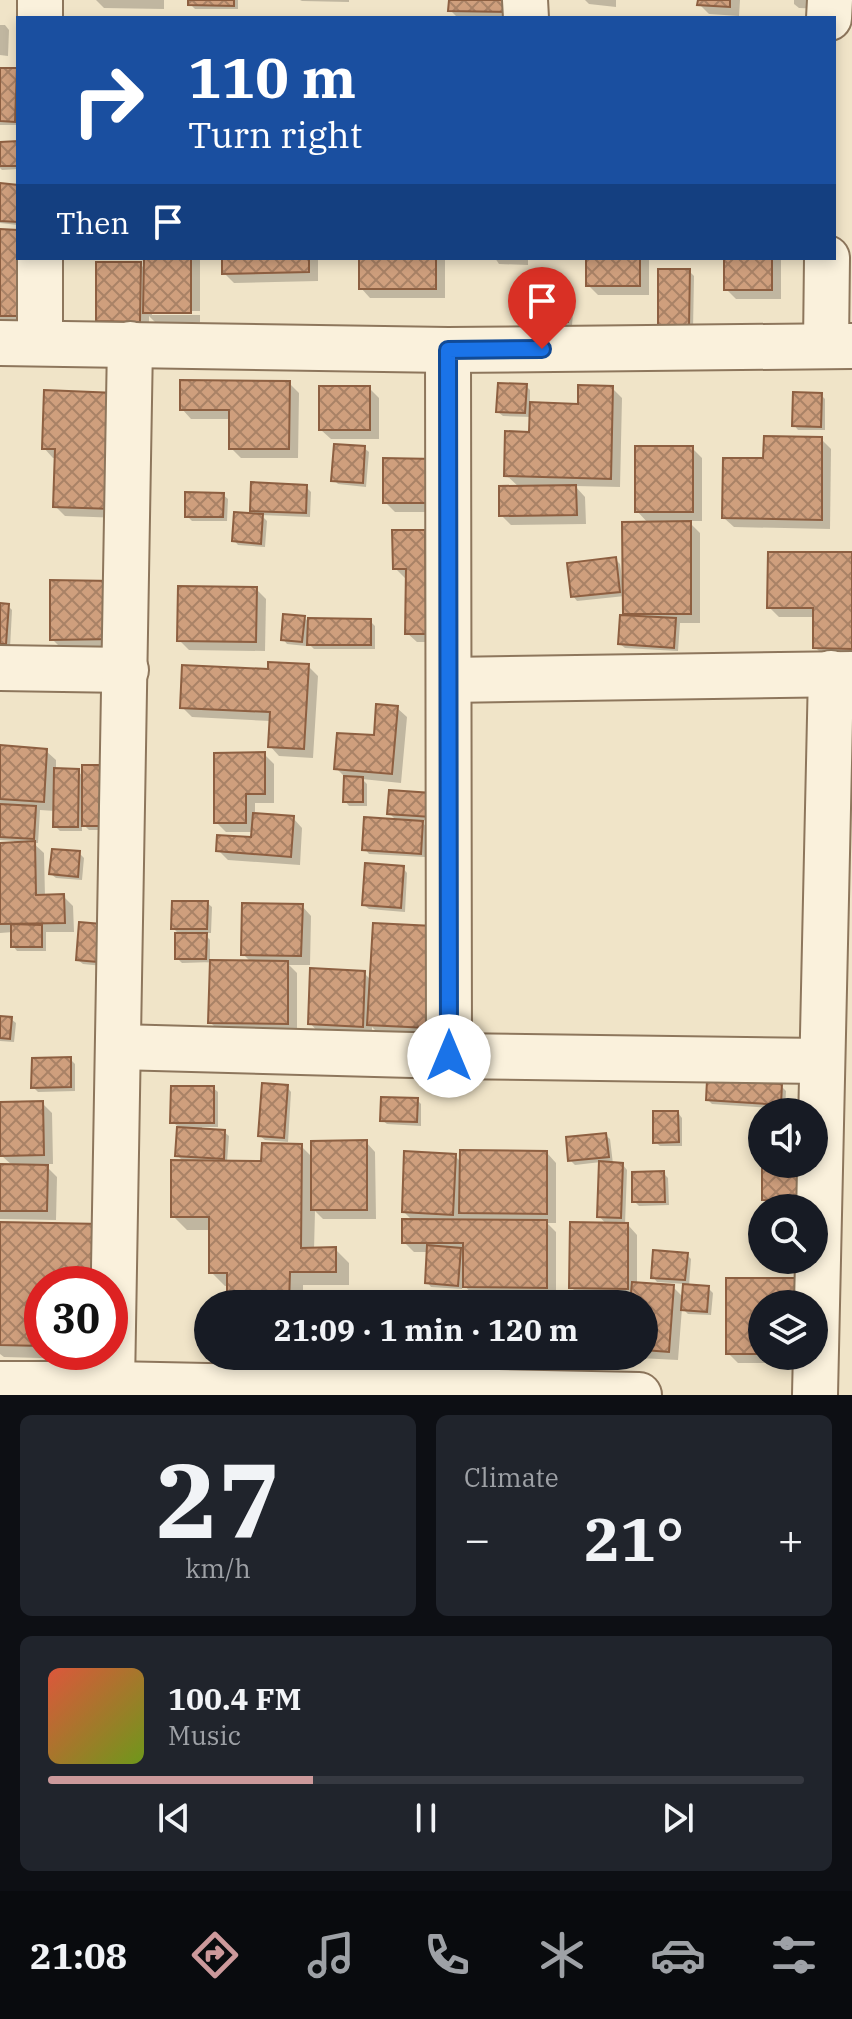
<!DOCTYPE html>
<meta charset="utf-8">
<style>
:root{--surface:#171b24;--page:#20242c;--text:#f1f3f6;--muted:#9ea1a6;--line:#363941;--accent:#cc999b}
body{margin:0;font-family:"IBM Plex Serif",serif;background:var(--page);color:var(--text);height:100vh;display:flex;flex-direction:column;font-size:30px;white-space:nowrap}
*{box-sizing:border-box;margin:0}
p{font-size:26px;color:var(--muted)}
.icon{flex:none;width:44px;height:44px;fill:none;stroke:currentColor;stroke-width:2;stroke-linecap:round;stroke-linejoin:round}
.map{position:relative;height:1395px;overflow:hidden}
.drawer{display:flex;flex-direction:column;gap:20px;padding:20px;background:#0d0f14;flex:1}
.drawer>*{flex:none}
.banner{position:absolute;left:16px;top:16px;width:820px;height:244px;border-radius:0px;box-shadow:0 4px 12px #0003;background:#1a4fa0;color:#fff;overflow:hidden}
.fabs{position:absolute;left:748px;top:1098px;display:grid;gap:16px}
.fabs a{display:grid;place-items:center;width:80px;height:80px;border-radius:50%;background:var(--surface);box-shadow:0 4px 12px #0003;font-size:40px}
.speed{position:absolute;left:24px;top:1266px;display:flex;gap:16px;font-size:40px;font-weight:700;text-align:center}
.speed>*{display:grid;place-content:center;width:104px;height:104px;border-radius:50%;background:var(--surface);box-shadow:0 4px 12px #0003;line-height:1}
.speed .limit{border:12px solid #d22;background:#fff;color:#111}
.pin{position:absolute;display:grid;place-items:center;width:68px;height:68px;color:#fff;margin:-82px -34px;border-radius:50% 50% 50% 0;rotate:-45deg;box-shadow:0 0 8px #0007}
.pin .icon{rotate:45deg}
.me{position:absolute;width:88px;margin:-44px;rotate:0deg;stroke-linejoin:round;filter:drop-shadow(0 0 6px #0008)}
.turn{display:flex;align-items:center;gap:28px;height:168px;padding:0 40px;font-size:36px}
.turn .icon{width:104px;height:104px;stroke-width:2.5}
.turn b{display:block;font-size:56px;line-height:68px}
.then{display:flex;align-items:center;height:76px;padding:0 40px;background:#0003;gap:16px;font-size:30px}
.big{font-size:60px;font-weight:700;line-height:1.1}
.drawer .widget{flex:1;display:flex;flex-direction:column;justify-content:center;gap:12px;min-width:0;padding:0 28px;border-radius:12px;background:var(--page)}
.drawer .dial{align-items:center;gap:0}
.dial b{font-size:104px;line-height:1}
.song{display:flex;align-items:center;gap:24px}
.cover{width:96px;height:96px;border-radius:12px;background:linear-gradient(135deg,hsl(10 70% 55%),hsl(80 70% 35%))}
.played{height:8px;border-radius:4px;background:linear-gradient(90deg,var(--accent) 35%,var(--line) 35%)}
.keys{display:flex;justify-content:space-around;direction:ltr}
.heat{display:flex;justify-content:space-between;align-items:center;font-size:44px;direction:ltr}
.drawer .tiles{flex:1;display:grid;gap:20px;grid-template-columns:1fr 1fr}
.widget:last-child{grid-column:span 2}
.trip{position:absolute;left:194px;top:1290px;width:464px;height:80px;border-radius:40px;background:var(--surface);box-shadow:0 4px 12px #0003;font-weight:700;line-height:80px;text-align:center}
.menu{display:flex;height:128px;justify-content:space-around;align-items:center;background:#090b0e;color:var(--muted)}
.menu .icon{width:56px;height:56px}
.menu .selected{color:var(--accent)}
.menu b{font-size:36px;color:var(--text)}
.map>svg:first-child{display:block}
</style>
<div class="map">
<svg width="852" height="1395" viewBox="0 0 852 1395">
<defs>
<pattern id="building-cross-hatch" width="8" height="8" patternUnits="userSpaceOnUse" patternTransform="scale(2)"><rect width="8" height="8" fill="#cf9f7d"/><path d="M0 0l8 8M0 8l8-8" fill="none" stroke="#a98266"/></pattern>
</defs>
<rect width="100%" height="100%" fill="#f0e4c8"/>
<g fill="#0003" fill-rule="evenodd">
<polygon points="96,0 164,0 164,9 104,8"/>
<polygon points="190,0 238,0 238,9 195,9 190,4"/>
<polygon points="300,0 349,0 349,2 302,1"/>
<polygon points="451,0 528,0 527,18 458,18 450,10"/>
<polygon points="585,0 616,0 616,7 589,4"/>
<polygon points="700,0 740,0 739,16 709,14 699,4"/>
<polygon points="794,0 826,0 826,9 799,8 794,4"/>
<polygon points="0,25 5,25 9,30 8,56 0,55"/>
<polygon points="0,70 16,70 18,72 18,125 0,125"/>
<polygon points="18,143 18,169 2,170 0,168 0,144"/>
<polygon points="0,185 18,187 18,225 0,223"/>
<polygon points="0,231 18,232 18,258 33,325 0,325"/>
<polygon points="146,258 200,258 200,311 152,311 152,315 200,315 200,322 155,322 149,316 149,331 107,330 98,320 140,264 146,270"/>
<polygon points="223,258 318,258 318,281 234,283 224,273"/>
<polygon points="361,258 445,258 445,298 370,298 361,288"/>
<polygon points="495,258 528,258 528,265 499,264"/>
<polygon points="588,258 649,258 649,295 598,295 588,285"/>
<polygon points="726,258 781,258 781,299 736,299 726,289"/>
<polygon points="689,271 694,276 693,330 664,330"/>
<polygon points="569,292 574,297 572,326 541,324 537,319"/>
<polygon points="289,383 299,393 298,458 241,458 231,448 231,419 191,419 182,409"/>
<polygon points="526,386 530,390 530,404 580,406 612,388 622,398 620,487 575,486 585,497 586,524 511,525 501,515 520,488 506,475 531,434 532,417 503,416 498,412"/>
<polygon points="369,388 379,398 379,439 331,439 321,430"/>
<polygon points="46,392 121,518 65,516 55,506 57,458 53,458 44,448"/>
<polygon points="821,395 825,399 825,430 798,430 794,425"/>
<polygon points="821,439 831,449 830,529 734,527 724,518 766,460"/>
<polygon points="364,448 369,452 366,487 338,484 334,480"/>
<polygon points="692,448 702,458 702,521 688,521 700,533 700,623 680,623 678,651 625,648 620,644 629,617 625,613 625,596 577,601 573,596 616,560 620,564 622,579 625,578 649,524 637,511"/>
<polygon points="385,460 445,512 395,512 385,502"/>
<polygon points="306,487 311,492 310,517 261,515 267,521 265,547 238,545 234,540 257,516 252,510"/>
<polygon points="223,495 228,499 227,521 192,521 187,516"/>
<polygon points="424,532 434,542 435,642 417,642 407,633 408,578 405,578 395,568"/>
<polygon points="852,554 852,657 825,657 815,647 815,617 779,617 769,607"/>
<polygon points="52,582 123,648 62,649 52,639"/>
<polygon points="256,589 266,599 265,651 189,650 179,640"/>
<polygon points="0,605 8,606 12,610 10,648 0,647"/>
<polygon points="305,618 310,624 370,621 375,626 375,649 314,649 307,642 306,646 287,644 283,639"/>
<polygon points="308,666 318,676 313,758 279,756 270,746 271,721 192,717 182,707 270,672"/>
<polygon points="397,708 407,717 401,783 362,779 367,784 367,806 349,806 345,801 346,778 336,768 375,737"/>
<polygon points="0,747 46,751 56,760 56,770 78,771 84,778 114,830 89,830 82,823 82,831 60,831 55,826 55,811 40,810 38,843 33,843 44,853 45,897 63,896 73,906 74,932 46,932 46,951 17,951 13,946 13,932 0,933 0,845 14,844 14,841 0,840"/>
<polygon points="264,754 274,764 274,803 255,803 255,815 293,818 302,828 300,865 228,860 218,850 253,839 254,832 226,832 216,822"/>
<polygon points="391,792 435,821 419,820 427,827 425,857 369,854 365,849 397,821 389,813"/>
<polygon points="79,853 84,858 82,880 56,878 51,874"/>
<polygon points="403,868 407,873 405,912 369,909 364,905"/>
<polygon points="207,903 212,907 211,933 204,933 210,940 210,962 252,963 243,954 302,906 311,916 310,965 289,965 297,973 297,1033 220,1032 210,1022 212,962 182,963 177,958 180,935 173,928"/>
<polygon points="81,925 113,967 83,964 78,960"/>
<polygon points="375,925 437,1037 379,1034 372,1027 372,1036 319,1033 310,1023 364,973 371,980"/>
<polygon points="0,1018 11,1019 16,1023 14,1042 0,1041"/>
<polygon points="70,1059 75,1064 75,1091 38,1092 33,1087"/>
<polygon points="781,1086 786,1091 785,1109 712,1104 708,1100"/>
<polygon points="287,1087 291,1092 288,1142 265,1140 260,1136"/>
<polygon points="213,1088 218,1092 218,1127 202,1127 202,1130 224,1132 229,1136 227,1162 263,1163 301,1146 313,1158 366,1142 375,1152 376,1219 323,1219 315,1211 314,1250 335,1249 349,1263 349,1285 303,1285 303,1304 229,1304 229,1286 225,1286 211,1272 211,1230 187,1230 173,1216 184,1162 178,1156 179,1127 172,1122"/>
<polygon points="417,1100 421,1104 421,1126 387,1124 382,1120"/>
<polygon points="42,1103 52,1113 53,1164 44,1164 57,1177 56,1220 0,1219 0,1166 13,1166 2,1156"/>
<polygon points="678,1113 682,1118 682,1146 660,1146 655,1142"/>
<polygon points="605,1135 610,1139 613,1164 623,1165 627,1170 625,1225 628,1225 637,1235 637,1284 673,1287 684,1298 685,1284 657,1282 653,1277 687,1255 691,1259 689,1286 708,1288 713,1293 711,1315 688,1314 682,1308 678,1360 639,1358 637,1356 644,1356 644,1304 632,1304 633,1298 581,1297 571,1287 607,1225 599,1216 601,1162 575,1165 570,1160"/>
<polygon points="547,1153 556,1163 556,1223 547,1223 556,1232 556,1297 474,1296 463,1284 462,1289 431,1287 427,1282 429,1252 414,1252 404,1242 413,1221 404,1212 455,1156 461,1162"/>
<polygon points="764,1164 814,1208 773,1208 764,1199"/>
<polygon points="663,1173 668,1178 669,1205 639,1206 634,1201"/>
<path d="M 0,1224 L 101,1226 L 115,1240 L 113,1360 L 4,1357 L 0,1354 ZM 42,1284 L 110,1284 L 110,1352 L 42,1352 Z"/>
<path d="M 728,1280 L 812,1280 L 822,1363 L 738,1363 L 728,1353 ZM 762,1304 L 814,1304 L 814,1356 L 762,1356 Z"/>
</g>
<g fill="url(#building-cross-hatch)" stroke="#8d5f41" stroke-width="2">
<polygon points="188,0 234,0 234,6 188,5"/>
<polygon points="449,0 519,0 518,12 448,11"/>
<polygon points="698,0 730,0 730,7 697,5"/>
<polygon points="0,68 17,68 15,122 0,121"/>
<polygon points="18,141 18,166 0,166 0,142"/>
<polygon points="0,183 18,185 18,222 0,221"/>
<polygon points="0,229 18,230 18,258 24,316 0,316"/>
<polygon points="144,258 191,258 191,313 143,313"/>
<polygon points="222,258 309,258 309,272 222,274"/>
<rect x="359" y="258" width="77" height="31"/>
<rect x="586" y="258" width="54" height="28"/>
<rect x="724" y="258" width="48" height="32"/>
<polygon points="96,262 141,262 140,322 96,321"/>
<polygon points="658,269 690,269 689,327 658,326"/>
<polygon points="537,288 570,290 568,322 535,320"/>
<polygon points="180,380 290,381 289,449 229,449 229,410 180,410"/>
<polygon points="498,383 527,384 525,413 496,412"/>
<polygon points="578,385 613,386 611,479 504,476 505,431 529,432 530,402 578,404"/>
<rect x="319" y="386" width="51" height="44"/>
<polygon points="44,390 116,393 112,509 53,507 55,449 42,449"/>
<polygon points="793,392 822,393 821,427 792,426"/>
<polygon points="764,436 822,437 822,520 722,518 723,458 763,458"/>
<polygon points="334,444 365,446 363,483 331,481"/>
<rect x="635" y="446" width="58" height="66"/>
<polygon points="383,458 436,459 436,503 383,503"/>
<polygon points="251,482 307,485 306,513 250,511"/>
<polygon points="576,485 577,515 499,516 499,486"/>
<polygon points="185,492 224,493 223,517 185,517"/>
<polygon points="234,512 263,514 261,544 232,541"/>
<polygon points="691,521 691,614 623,614 622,522"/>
<polygon points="392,530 425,530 426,634 405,634 406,569 393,569"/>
<polygon points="768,552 852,552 852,649 813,648 813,608 767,608"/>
<polygon points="616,557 620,592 571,597 567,563"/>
<polygon points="50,580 113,581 114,639 50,640"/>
<polygon points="178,586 257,587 256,642 177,641"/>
<polygon points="0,603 9,604 6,644 0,644"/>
<polygon points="283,614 305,616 302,642 281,640"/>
<polygon points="620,615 676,618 674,648 618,644"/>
<polygon points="308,618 371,619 371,645 307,645"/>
<polygon points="268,662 309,664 304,749 268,747 270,712 180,708 182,665 268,669"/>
<polygon points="376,704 398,706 392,774 334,769 337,733 374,735"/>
<polygon points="0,745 47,749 44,802 0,799"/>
<polygon points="265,752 265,794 246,794 246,823 214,823 214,753"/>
<rect x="82" y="765" width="28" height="61"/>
<polygon points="54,768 79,769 78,827 53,827"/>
<polygon points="344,776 363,777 363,802 343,802"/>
<polygon points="389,790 432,793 431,817 387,814"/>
<polygon points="0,804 36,806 34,839 0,837"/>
<polygon points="253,813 294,816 291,857 216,851 217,835 251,837"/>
<polygon points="364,817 423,821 421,854 362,850"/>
<polygon points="35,841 36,895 64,894 65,923 0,924 0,843"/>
<polygon points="52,849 80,851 78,877 49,874"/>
<polygon points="365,863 404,866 401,908 362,905"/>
<polygon points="172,901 208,901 207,929 171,929"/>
<polygon points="242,903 303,904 301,956 241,955"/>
<polygon points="79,922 113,925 109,963 76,960"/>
<polygon points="373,923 433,926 428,1028 367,1025"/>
<polygon points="11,924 42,925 42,947 11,947"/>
<polygon points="175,933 207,933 206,959 175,959"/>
<polygon points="210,960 288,961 288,1024 208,1023"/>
<polygon points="310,968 365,971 363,1027 308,1024"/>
<polygon points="0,1016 12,1017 10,1039 0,1038"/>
<polygon points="71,1057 71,1087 31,1088 32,1058"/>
<polygon points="707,1080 782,1084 781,1105 706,1100"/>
<polygon points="262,1083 288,1085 284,1138 258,1136"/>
<polygon points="171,1086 214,1086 214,1123 170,1123"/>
<polygon points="381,1097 418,1098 417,1122 380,1121"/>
<polygon points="43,1101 44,1155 0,1156 0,1102"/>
<polygon points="653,1111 678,1111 679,1142 653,1143"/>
<polygon points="177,1127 225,1130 224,1159 175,1156"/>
<polygon points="606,1133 609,1157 568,1161 566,1137"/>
<polygon points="367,1140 367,1210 311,1210 311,1141"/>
<polygon points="262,1143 302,1144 301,1248 336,1247 336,1272 290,1272 289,1304 227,1304 227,1273 209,1273 209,1217 171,1217 171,1160 261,1161"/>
<polygon points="460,1150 547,1151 547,1214 459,1213"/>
<polygon points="404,1151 456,1154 453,1215 402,1212"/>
<polygon points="599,1161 623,1163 621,1218 597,1217"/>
<polygon points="0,1164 48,1165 47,1211 0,1211"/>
<polygon points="762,1164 812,1164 811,1201 762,1200"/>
<polygon points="664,1171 665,1202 632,1202 632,1172"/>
<polygon points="402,1219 547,1220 547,1288 463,1287 463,1243 402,1243"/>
<polygon points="0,1222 102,1224 101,1284 42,1284 42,1346 0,1345"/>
<polygon points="570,1222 628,1223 628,1289 569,1288"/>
<polygon points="427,1245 461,1248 458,1286 425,1283"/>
<polygon points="653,1250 688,1253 685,1280 651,1278"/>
<polygon points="726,1278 813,1278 813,1304 762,1304 762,1354 726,1354"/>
<polygon points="632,1282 674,1285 669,1352 644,1350 644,1304 630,1304"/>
<polygon points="683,1284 709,1286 707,1312 681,1310"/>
</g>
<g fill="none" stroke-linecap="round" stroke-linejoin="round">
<defs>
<g id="minor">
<polyline points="525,0 526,18"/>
<polyline points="40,18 40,0"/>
<polyline points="829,18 830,0"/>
<polyline points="40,258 40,343"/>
<polyline points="0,343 448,350 852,346"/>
<polyline points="826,345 827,258"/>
<polyline points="448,350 449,1056"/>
<polyline points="0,668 126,670"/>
<polyline points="449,680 852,674"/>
<polyline points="118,1047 449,1056 822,1061"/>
<polyline points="0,1384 112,1384 639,1395"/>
<polyline points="112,1384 130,344"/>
<polyline points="815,1395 831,673"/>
</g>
</defs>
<use href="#minor" stroke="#8d765c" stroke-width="48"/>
<use href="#minor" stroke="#faf1dc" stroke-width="44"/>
</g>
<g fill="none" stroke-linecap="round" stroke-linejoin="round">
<defs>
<polyline id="route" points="449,1056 448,350 542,349"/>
</defs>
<use href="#route" stroke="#114b97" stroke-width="20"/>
<use href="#route" stroke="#1a73e8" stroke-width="14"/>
</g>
</svg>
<div class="fabs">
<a><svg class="icon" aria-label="sound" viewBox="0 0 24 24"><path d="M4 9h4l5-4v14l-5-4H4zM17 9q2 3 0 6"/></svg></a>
<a><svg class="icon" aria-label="search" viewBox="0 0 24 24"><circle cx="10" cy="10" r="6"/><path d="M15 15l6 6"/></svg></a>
<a><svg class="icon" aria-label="layers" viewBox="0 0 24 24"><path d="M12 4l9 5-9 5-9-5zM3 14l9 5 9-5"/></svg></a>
</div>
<div class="speed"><div class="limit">30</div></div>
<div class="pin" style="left:542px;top:349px;background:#d93025"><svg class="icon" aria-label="arrive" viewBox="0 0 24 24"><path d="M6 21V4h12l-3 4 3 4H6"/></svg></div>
<svg class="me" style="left:449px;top:1056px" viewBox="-20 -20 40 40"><circle r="19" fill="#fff"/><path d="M0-13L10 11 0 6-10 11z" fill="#1a73e8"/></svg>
<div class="trip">21:09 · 1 min · 120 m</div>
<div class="banner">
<div class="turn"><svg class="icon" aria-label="right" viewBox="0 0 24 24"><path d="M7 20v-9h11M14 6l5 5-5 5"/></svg><div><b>110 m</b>Turn right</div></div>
<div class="then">Then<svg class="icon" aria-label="arrive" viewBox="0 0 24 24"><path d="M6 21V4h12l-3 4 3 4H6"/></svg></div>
</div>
</div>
<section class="drawer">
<div class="tiles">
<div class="widget dial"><b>27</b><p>km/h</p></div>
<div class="widget"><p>Climate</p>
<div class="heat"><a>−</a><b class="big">21°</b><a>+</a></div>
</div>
<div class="widget">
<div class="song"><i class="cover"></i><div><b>100.4 FM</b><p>Music</p></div></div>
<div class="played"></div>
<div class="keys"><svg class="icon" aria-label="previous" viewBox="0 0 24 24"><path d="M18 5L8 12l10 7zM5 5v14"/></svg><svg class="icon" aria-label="pause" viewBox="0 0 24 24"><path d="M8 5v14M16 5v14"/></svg><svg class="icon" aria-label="next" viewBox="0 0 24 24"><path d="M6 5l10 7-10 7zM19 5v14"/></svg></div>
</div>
</div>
</section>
<nav class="menu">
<b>21:08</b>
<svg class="icon selected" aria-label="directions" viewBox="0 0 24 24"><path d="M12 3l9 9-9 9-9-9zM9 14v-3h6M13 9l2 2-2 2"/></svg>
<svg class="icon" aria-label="music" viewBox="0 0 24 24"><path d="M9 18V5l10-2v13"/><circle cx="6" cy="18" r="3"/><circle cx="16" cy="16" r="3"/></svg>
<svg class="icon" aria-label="phone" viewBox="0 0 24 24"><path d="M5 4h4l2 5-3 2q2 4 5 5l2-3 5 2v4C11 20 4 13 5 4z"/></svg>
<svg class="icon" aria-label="climate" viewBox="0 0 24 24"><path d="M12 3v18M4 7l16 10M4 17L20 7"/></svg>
<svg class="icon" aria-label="car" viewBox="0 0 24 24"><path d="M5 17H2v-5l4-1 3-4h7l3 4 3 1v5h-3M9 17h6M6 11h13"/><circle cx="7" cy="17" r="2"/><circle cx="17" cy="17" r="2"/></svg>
<svg class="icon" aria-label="filters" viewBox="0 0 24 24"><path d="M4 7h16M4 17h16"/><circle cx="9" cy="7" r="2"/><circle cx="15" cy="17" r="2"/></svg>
</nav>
